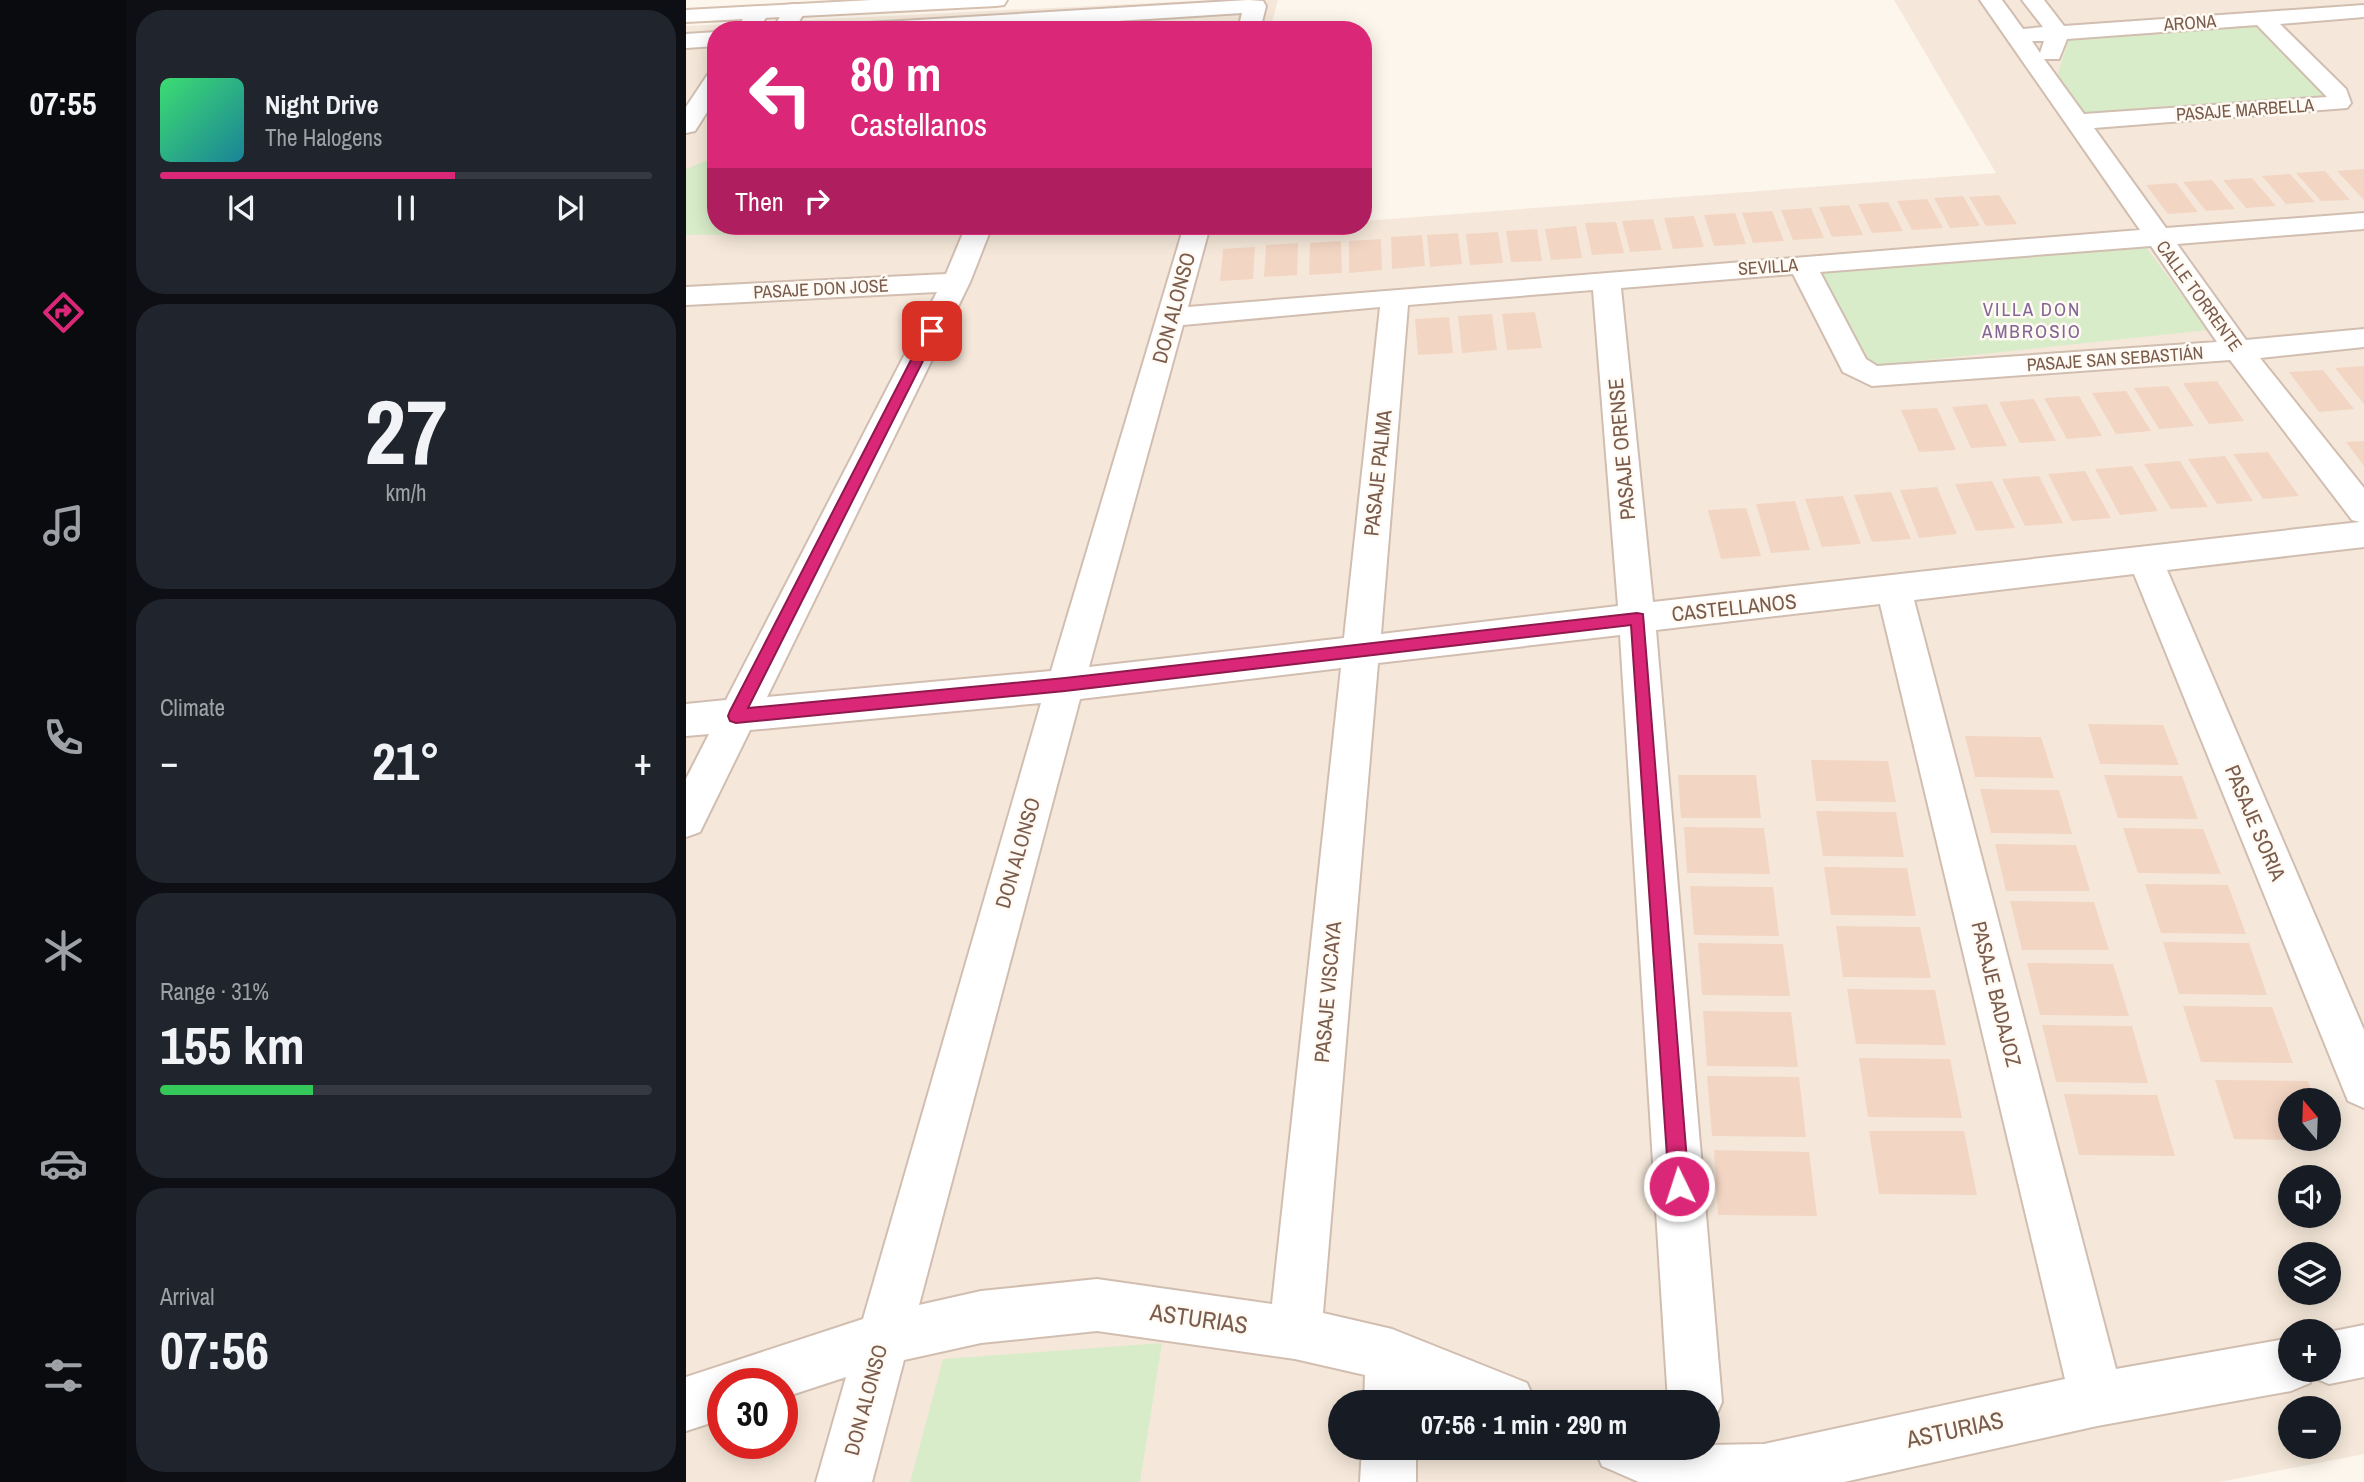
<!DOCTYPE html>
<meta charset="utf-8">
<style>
:root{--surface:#171b24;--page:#20242c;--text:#f1f3f6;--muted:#9ea1a6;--line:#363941;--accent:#db2777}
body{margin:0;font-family:"Archivo Narrow",sans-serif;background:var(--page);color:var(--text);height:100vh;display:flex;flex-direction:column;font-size:26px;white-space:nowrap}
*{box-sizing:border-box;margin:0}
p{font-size:23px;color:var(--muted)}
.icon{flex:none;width:38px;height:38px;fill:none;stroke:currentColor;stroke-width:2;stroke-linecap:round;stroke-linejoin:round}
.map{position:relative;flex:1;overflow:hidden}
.details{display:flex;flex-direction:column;gap:10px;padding:10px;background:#0d0f14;width:560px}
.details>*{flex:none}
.guide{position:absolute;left:21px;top:21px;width:665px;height:214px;border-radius:28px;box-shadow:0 4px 18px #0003;background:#db2777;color:#fff;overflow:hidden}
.needle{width:46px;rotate:341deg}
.fabs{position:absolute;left:1592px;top:1088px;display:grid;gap:14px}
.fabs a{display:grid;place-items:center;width:63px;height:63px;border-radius:50%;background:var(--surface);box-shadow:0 4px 18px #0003;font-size:35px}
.speed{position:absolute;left:21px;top:1368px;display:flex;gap:14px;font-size:35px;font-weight:700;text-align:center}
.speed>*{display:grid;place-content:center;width:91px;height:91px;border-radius:50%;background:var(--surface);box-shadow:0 4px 18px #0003;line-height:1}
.speed .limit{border:10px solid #d22;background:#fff;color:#111}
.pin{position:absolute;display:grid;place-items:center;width:60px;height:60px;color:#fff;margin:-30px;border-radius:14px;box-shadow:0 4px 10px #0006}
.me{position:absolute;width:77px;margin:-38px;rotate:356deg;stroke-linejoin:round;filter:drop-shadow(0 0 5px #0008)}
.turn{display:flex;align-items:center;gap:24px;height:147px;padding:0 28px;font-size:32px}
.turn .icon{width:91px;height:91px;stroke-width:2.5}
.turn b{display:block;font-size:49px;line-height:60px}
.then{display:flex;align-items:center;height:66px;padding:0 28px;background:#0003;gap:14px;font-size:26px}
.big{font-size:52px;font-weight:700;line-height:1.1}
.details .widget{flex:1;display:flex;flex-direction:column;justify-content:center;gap:10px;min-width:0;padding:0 24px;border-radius:28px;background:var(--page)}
.details .dial{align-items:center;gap:0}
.dial b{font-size:91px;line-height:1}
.song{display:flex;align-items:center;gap:21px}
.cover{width:84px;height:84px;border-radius:10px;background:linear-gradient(135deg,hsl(140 70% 55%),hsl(190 70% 35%))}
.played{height:7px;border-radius:4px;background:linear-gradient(90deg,var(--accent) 60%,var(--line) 60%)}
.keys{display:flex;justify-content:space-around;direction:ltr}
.heat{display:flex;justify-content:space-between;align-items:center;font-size:38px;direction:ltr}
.charge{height:10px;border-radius:5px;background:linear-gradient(90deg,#34c759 31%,var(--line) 0)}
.trip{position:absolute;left:642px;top:1390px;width:392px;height:70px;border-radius:35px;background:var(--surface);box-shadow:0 4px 18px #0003;font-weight:700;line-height:70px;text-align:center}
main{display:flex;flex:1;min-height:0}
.menu{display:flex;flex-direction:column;width:126px;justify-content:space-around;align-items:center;background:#090b0e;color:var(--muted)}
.menu .icon{width:49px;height:49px}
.menu .selected{color:var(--accent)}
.menu b{font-size:32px;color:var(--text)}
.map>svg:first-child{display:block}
</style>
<main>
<nav class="menu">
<b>07:55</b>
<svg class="icon selected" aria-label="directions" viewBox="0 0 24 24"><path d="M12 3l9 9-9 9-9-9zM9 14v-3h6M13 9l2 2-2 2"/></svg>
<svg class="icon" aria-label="music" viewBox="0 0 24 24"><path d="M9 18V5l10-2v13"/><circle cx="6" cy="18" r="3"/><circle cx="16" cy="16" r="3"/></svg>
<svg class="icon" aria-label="phone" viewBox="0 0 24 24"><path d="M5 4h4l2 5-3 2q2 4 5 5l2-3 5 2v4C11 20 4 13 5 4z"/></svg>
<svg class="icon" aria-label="climate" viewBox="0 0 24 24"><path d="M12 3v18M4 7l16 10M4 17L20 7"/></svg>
<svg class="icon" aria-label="car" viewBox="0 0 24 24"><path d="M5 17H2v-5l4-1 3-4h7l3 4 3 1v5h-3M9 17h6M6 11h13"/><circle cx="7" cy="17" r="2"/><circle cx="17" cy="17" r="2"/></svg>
<svg class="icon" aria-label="filters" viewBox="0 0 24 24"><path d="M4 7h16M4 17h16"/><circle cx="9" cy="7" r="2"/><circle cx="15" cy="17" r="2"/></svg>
</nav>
<section class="details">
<div class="widget">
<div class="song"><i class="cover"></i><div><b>Night Drive</b><p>The Halogens</p></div></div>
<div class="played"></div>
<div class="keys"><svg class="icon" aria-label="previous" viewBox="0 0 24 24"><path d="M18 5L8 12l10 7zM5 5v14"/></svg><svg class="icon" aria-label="pause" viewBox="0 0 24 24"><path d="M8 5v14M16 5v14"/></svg><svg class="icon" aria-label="next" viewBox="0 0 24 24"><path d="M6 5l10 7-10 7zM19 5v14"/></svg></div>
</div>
<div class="widget dial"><b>27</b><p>km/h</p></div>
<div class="widget"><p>Climate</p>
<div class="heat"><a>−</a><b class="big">21°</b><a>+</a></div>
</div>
<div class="widget"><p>Range · 31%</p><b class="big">155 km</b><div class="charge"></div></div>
<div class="widget"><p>Arrival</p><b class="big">07:56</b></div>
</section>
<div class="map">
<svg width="1678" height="1482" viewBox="0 0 1678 1482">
<rect width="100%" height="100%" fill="#fdf6ec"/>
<path fill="#f5e8da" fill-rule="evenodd" d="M 526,0 L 592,0 L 584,30 L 30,30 L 30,226 L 530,226 L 528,233 L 618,226 L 677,226 L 677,221 L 1310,173 L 1208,0 L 1678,0 L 1678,1454 L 1534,1482 L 0,1482 L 0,26 ZM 1605,1101 L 1643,1101 L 1643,1139 L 1605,1139 ZM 1605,1178 L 1643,1178 L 1643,1216 L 1605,1216 ZM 1605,1255 L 1643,1255 L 1643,1293 L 1605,1293 ZM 1605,1332 L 1643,1332 L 1643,1370 L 1605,1370 ZM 37,1384 L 96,1384 L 96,1444 L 37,1444 ZM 654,1402 L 1022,1402 L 1022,1447 L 654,1447 ZM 1605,1409 L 1643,1409 L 1643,1447 L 1605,1447 Z"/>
<g fill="#d8ecc9">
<polygon points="1575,21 1647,95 1641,101 1401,118 1371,76 1384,36"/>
<polygon points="30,157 30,226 170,226 166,234 0,235 0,169"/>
<polygon points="1459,246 1522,330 1185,366 1129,273"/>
<polygon points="476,1343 454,1482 224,1482 257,1359"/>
</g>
<g fill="#f3d5c3">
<polygon points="1678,169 1678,200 1651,171"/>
<polygon points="1639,171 1664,200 1635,201 1610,173"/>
<polygon points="1604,174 1629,202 1600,204 1576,176"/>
<polygon points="1566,178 1590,206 1560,208 1537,180"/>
<polygon points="1526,180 1549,209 1520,211 1497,182"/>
<polygon points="1490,183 1512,212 1482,214 1460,185"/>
<polygon points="1313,195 1331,224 1300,226 1283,197"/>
<polygon points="1277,196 1294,226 1264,228 1248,198"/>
<polygon points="1241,199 1257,228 1226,230 1211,201"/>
<polygon points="1202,202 1217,231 1186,233 1172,204"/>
<polygon points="1163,205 1177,235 1146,237 1133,207"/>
<polygon points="1125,208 1138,238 1107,240 1095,210"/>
<polygon points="1086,211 1098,241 1067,243 1056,213"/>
<polygon points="1049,213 1060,244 1028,246 1018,215"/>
<polygon points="1008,216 1018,247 987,249 978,218"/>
<polygon points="967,219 976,250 944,252 936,221"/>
<polygon points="930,222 938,253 906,255 899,223"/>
<polygon points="890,226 896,258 865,260 859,229"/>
<polygon points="851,229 856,261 825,262 820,231"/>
<polygon points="812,232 817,263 784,265 780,234"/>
<polygon points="772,233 776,264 744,267 741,235"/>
<polygon points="736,235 739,266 706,269 705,237"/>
<polygon points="695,239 696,270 663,273 663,241"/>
<polygon points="655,241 656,273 623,275 624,243"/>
<polygon points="612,243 611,275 578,277 580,245"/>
<polygon points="569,247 567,279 534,281 537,249"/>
<polygon points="849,312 856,348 821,350 816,314"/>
<polygon points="806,314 811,350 776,353 772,316"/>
<polygon points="763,317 767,353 732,355 729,319"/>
<polygon points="1678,366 1678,404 1649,368"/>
<polygon points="1637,370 1668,409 1633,412 1603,372"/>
<polygon points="1531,381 1558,421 1523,424 1497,383"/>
<polygon points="1482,386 1508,426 1473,429 1448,388"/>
<polygon points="1440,391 1465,431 1430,434 1406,393"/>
<polygon points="1393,396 1416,436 1381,439 1358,398"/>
<polygon points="1348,399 1370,441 1334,443 1313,402"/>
<polygon points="1301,404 1321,446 1285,448 1266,407"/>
<polygon points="1251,408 1270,450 1233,452 1215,410"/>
<polygon points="1678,441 1678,466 1660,442"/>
<polygon points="1582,452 1613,496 1577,499 1547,454"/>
<polygon points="1539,456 1567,501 1531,504 1502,459"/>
<polygon points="1494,461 1522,507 1485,509 1458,464"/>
<polygon points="1446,466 1472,511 1434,515 1409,469"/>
<polygon points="1399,471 1425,518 1386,521 1362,474"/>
<polygon points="1353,476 1377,523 1339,526 1316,479"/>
<polygon points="1306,481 1329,528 1290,531 1269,484"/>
<polygon points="1251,487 1271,534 1233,538 1214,490"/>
<polygon points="1205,492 1225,539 1186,542 1168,495"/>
<polygon points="1157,496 1175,544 1136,547 1119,499"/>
<polygon points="1109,501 1124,550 1085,553 1070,504"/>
<polygon points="1060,508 1075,556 1035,559 1022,510"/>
<polygon points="1402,724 1477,725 1493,765 1414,764"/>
<polygon points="1279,736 1355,737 1368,778 1289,777"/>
<polygon points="1125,760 1202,761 1210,802 1130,801"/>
<polygon points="992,775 1070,775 1075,818 995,818"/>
<polygon points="1418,775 1496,776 1512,819 1432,818"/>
<polygon points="1294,789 1373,790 1386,834 1305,833"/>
<polygon points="1130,811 1210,812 1218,857 1137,856"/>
<polygon points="998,827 1078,828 1084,874 1001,873"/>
<polygon points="1437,828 1517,829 1535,874 1452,873"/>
<polygon points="1309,844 1390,845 1404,891 1320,891"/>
<polygon points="1138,867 1221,868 1230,916 1145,915"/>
<polygon points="1459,884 1542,885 1560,934 1475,933"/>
<polygon points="1004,886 1087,887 1093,936 1008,935"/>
<polygon points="1324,901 1408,902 1423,950 1336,950"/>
<polygon points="1150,926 1234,927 1245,978 1157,977"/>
<polygon points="1477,942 1563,943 1581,995 1493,994"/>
<polygon points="1012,943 1097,944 1104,996 1016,995"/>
<polygon points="1341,963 1427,964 1443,1016 1354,1015"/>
<polygon points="1161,989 1249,990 1260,1045 1170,1044"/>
<polygon points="1497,1006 1586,1007 1607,1063 1515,1062"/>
<polygon points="1017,1011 1105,1012 1112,1067 1021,1066"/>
<polygon points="1356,1025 1446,1026 1462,1083 1370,1082"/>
<polygon points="1173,1058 1264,1059 1276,1118 1182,1117"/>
<polygon points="1021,1076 1113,1077 1120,1137 1026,1136"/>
<polygon points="1529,1080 1622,1081 1629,1101 1605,1101 1605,1140 1548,1139"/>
<polygon points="1378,1094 1471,1095 1489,1156 1393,1155"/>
<polygon points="1183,1131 1278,1131 1291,1195 1193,1194"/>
<polygon points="1028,1150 1123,1152 1131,1216 1032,1215"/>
</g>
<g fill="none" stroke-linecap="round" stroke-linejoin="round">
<defs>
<g id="street">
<polygon points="562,0 577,1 580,6 574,30 552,30 556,13 291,30 171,30 174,25 182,23"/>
<path d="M 1294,0 L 1316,0 L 1337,29 L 1357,27 L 1336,0 L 1358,0 L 1378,26 L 1678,5 L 1678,17 L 1594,24 L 1660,89 L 1665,103 L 1661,108 L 1408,128 L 1480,228 L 1678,213 L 1678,229 L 1491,244 L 1560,340 L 1678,329 L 1678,347 L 1574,358 L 1678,488 L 1678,547 L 1481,570 L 1678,1030 L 1678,1108 L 1662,1101 L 1448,574 L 1228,600 L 1430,1369 L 1605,1338 L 1605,1370 L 1643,1370 L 1643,1332 L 1678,1325 L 1678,1377 L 1643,1384 L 1626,1377 L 1624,1383 L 1605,1391 L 1411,1426 L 1158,1482 L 953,1482 L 916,1466 L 908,1447 L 1078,1444 L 1379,1379 L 1194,604 L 970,630 L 1036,1402 L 1028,1421 L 1022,1424 L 1022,1402 L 982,1402 L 934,635 L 692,663 L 637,1313 L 706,1329 L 841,1383 L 849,1402 L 756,1402 L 732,1392 L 732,1402 L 678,1402 L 679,1375 L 609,1359 L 411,1331 L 295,1343 L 218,1360 L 186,1482 L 130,1482 L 160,1377 L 96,1398 L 96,1384 L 37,1384 L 37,1419 L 0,1431 L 0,1377 L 177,1319 L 355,703 L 64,730 L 14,832 L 0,837 L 0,779 L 23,734 L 0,736 L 0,704 L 40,700 L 251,292 L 0,305 L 0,287 L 260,274 L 280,226 L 306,226 L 284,282 L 81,697 L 365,671 L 498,226 L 524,226 L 502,307 L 1454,230 ZM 1571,25 L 1641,97 L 1398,114 L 1358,59 L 1373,59 L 1381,39 ZM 1346,41 L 1358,41 L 1354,53 ZM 1465,246 L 1531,342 L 1191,366 L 1180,359 L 1134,272 ZM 1107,274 L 1157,372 L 1186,386 L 1544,360 L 1666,520 L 1674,522 L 967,602 L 935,288 ZM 907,290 L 932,606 L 695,634 L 722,305 ZM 694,307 L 658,638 L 403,667 L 497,325 ZM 655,668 L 586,1304 L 411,1279 L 295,1291 L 233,1305 L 394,699 Z"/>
<polygon points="109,4 117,5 120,10 108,30 86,30 101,5"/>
<polygon points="72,7 80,8 83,13 72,30 50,30 64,8"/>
<polygon points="30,32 30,46 0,48 0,34"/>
<polygon points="30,72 30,98 9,131 0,133 0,107 22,74"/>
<polygon points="676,1447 730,1447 730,1482 674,1482"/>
</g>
<polygon id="secondary" points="186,0 321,0 318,5 310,6 0,22 0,10"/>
</defs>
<use href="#street" stroke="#d1beb0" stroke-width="4"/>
<use href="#secondary" stroke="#d6c0b0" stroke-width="4"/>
<use href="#street" fill="#fff" fill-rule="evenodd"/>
<use href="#secondary" fill="#fff" fill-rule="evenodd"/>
</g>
<polygon fill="#db2777" stroke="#8e194d" stroke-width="2" points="246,327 252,331 62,708 379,678 951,613 957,614 1003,1186 1000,1193 993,1196 986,1193 983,1186 945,625 379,691 50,723 44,721 42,716 44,711 240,331"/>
<g text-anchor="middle" stroke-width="5" stroke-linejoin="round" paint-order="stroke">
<g font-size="18" fill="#7a5c4d" stroke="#fffaf3">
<text transform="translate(1504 23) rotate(-4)" y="6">ARONA</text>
<text transform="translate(1559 110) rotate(-4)" y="6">PASAJE MARBELLA</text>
<text transform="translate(1082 267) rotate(-4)" y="6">SEVILLA</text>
<text transform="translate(135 289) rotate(-3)" y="6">PASAJE DON JOSÉ</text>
<text transform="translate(1513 296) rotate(54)" y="6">CALLE TORRENTE</text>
<text transform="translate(1429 359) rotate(-4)" y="6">PASAJE SAN SEBASTIÁN</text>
</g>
<g font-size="19" letter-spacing="2" fill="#846695" stroke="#fffaf3">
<text x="1346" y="316">VILLA DON<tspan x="1346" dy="22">AMBROSIO</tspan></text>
</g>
<g font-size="21" fill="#7a5c4d" stroke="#fffaf3">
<text transform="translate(488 308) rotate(-75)" y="7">DON ALONSO</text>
<text transform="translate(936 449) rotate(-95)" y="7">PASAJE ORENSE</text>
<text transform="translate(692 473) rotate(-84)" y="7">PASAJE PALMA</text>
<text transform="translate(1048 608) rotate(-6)" y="7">CASTELLANOS</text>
<text transform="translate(1569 823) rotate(67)" y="7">PASAJE SORIA</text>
<text transform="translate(332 853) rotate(-74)" y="7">DON ALONSO</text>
<text transform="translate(642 992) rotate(-85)" y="7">PASAJE VISCAYA</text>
<text transform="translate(1310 994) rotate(76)" y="7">PASAJE BADAJOZ</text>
<text transform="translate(180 1400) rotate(-75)" y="7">DON ALONSO</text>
</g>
<g font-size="24" fill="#7a5c4d" stroke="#fffaf3">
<text transform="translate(513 1319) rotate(8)" y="8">ASTURIAS</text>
<text transform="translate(1269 1430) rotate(-12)" y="8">ASTURIAS</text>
</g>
</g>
</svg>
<div class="fabs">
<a><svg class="needle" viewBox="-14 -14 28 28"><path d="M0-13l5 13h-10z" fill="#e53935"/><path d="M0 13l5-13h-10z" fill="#9ea1a6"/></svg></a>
<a><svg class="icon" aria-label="sound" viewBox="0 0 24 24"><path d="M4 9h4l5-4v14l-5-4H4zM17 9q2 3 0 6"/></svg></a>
<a><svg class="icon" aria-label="layers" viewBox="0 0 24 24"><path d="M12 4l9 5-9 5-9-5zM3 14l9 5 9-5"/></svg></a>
<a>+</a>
<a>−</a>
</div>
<div class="speed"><div class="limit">30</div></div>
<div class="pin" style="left:246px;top:331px;background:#d93025"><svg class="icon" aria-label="arrive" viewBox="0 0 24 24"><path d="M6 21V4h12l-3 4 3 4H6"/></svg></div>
<svg class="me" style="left:993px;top:1186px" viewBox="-20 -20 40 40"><circle r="17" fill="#db2777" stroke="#fff" stroke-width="3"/><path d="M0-11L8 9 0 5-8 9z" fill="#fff"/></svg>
<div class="trip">07:56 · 1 min · 290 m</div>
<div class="guide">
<div class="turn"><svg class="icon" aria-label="left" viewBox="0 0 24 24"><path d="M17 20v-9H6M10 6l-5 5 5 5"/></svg><div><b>80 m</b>Castellanos</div></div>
<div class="then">Then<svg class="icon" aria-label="right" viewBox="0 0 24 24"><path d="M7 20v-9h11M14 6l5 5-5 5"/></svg></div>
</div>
</div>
</main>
